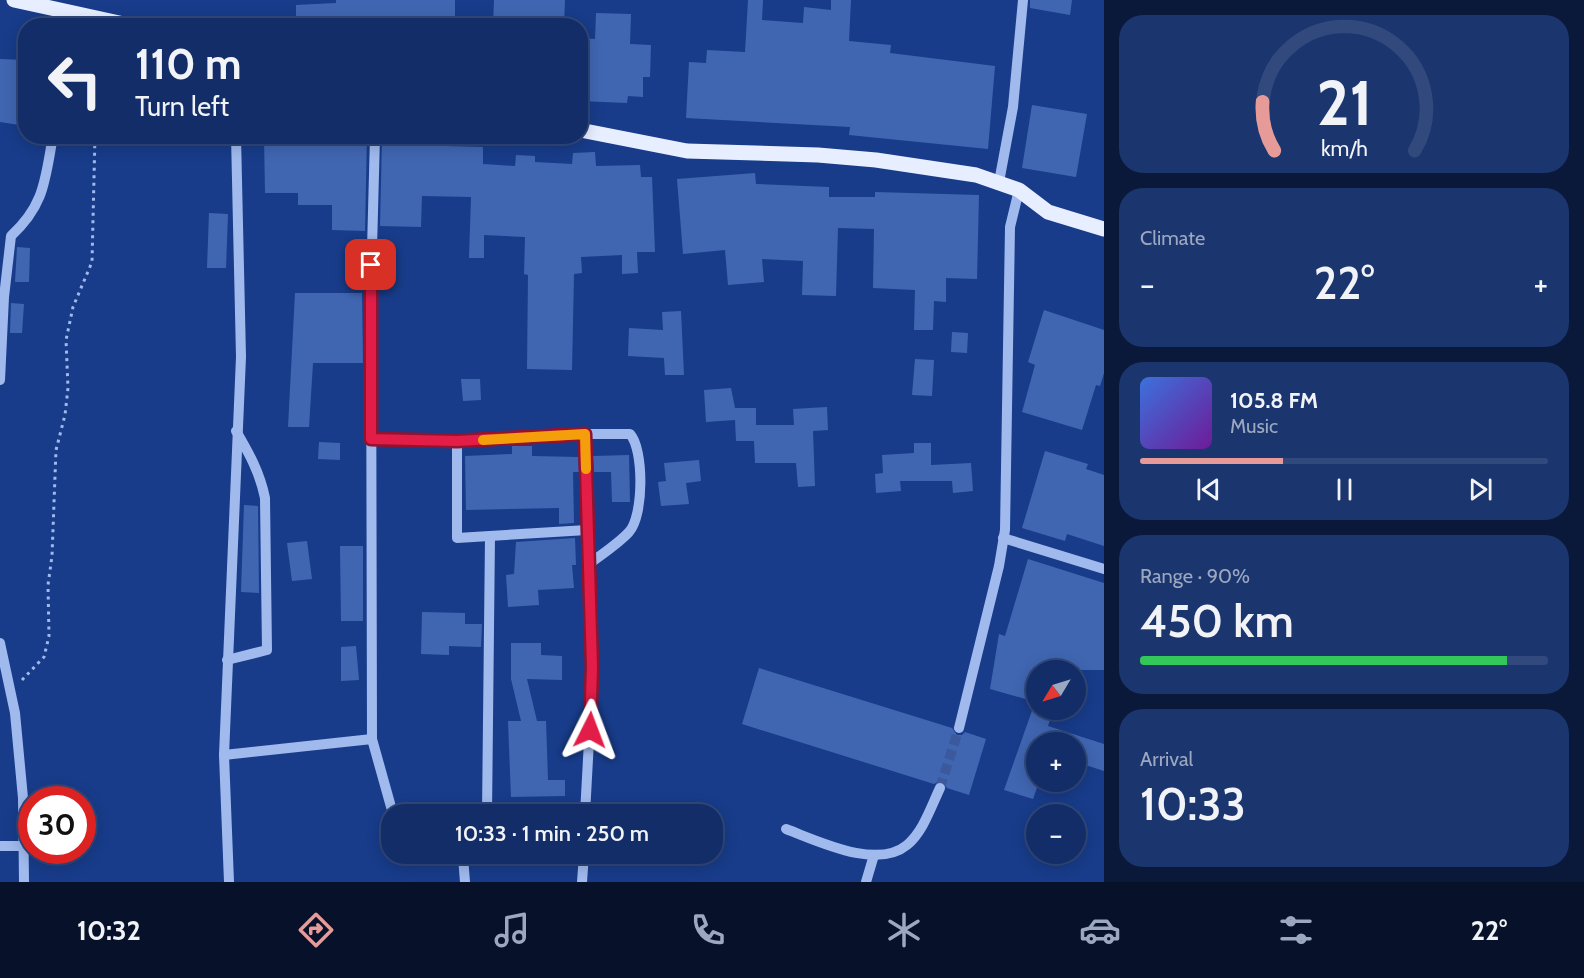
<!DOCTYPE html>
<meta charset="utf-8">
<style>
:root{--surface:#122d68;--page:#1b356e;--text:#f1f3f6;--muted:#9ca8c0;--line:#31497c;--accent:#e69b98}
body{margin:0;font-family:Cabin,sans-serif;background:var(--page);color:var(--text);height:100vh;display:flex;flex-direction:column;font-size:22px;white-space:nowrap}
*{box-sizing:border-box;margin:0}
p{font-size:20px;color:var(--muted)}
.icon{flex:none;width:33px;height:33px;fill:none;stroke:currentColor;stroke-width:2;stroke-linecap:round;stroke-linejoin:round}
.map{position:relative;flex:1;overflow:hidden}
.details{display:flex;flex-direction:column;gap:15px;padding:15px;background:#0a1939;width:480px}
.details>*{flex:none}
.top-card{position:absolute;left:18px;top:18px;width:570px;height:126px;border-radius:24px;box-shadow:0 3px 15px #0003,0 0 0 2px var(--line);background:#122d68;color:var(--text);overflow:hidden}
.needle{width:39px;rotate:232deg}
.tools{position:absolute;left:1026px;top:660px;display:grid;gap:12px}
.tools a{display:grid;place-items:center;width:60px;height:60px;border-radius:50%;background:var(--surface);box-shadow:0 3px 15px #0003,0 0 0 2px var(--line);font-size:30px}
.speed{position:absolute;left:18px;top:786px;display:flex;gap:12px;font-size:30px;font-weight:700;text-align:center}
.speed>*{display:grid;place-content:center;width:78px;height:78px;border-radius:50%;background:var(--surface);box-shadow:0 3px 15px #0003,0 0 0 2px var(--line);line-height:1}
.speed .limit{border:9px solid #d22;background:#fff;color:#111}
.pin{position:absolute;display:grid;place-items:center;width:51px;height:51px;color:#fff;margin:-26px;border-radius:12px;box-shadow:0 3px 9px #0006}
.me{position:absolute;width:66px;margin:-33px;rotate:3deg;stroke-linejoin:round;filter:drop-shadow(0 0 4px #0008)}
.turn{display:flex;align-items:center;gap:21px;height:126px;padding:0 18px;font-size:27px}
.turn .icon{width:78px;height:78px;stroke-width:2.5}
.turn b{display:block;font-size:42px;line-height:51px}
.big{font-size:45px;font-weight:600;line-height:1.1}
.details .tile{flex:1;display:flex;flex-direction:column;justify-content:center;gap:9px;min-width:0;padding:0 21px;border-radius:24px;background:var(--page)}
.details .dial{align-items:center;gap:0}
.dial svg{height:156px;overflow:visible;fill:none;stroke:var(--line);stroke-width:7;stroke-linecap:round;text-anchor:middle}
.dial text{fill:var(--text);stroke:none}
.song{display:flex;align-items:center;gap:18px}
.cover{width:72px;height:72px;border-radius:9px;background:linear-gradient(135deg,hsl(220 70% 55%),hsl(280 70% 35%))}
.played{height:6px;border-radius:3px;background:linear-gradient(90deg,var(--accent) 35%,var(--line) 35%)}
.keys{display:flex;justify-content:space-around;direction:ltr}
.heat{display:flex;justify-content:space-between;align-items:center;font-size:33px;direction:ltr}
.charge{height:9px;border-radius:4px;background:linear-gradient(90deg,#34c759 90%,var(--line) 0)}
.trip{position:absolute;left:381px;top:804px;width:342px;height:60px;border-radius:24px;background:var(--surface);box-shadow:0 3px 15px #0003,0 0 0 2px var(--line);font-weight:600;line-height:60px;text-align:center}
.tab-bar{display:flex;height:96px;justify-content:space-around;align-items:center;background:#07122a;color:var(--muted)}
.tab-bar .icon{width:42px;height:42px}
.tab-bar .selected{color:var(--accent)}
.tab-bar b{font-size:27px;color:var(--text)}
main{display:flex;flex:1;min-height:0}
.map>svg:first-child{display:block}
</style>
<main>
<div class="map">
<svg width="1104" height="882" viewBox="0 0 1104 882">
<rect width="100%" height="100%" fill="#183c8a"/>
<g fill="#4066b2">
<polygon points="336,0 455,0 455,26 296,26 296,5 336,3"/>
<polygon points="494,0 565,0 564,26 493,26"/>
<polygon points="748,0 763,0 762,20 803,23 804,7 831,10 831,0 851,0 849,41 891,45 890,53 995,66 988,149 849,135 850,127 686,118 689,62 706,63 707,50 745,52"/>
<polygon points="1030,0 1072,0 1070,15 1030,8"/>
<polygon points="596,13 631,14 630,44 651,45 650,77 643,77 643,97 628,96 627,103 580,101 580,38 595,39"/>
<polygon points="0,59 26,60 26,126 0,122"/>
<polygon points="1032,105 1087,114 1076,177 1022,168"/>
<polygon points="264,136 367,136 365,231 332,230 332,205 298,205 298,193 265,193"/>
<polygon points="382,138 408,139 408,145 483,147 483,164 515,166 516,155 535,156 535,162 572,164 573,153 595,152 596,166 640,165 641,177 652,177 655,252 637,252 638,273 622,274 622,255 581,257 582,273 574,274 572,370 527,369 528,275 524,274 525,237 484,235 484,258 469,258 471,197 422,196 421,227 380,226"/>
<polygon points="755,173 756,184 829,187 829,197 875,197 875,192 979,195 977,279 946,278 946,302 934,301 933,330 914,330 915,290 873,288 874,229 838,228 836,296 802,295 803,261 762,259 764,282 728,285 725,250 683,254 677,179"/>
<polygon points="209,213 228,214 226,268 207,268"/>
<polygon points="17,247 30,248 29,282 15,282"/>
<polygon points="295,293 362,293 363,363 313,363 309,427 288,427"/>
<polygon points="11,303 24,304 22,333 10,333"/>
<polygon points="1044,310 1104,330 1104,373 1100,386 1096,385 1082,430 1022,412 1035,365 1028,362"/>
<polygon points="681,311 684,375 665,375 664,358 628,356 629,328 663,330 662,312"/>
<polygon points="952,332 968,333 967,353 951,352"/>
<polygon points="915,359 934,360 932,396 912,395"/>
<polygon points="461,379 480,379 481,400 463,401"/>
<polygon points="731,388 735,408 756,408 756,425 794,425 793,409 827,407 828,430 813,431 815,486 798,487 796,463 755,463 754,441 736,441 735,420 706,422 704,390"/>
<polygon points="319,442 340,443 340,460 318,459"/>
<polygon points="914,443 931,443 931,465 971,463 973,491 953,493 952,481 900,481 901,491 876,493 875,474 883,473 882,455 914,453"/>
<polygon points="512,446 532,446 532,456 578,457 579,472 573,472 574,523 559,524 559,508 466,510 465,456 512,454"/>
<polygon points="1045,451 1088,464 1086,469 1104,475 1104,546 1067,534 1065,541 1022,528"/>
<polygon points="629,455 630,502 612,502 611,472 594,472 593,456"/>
<polygon points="699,460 701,481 686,483 689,504 661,506 658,482 666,481 664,463"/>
<polygon points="244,505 258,506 259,593 241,592"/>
<polygon points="575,538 576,565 572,565 574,588 538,590 539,605 508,607 506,575 514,574 516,542"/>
<polygon points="307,541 312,579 292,581 287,543"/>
<polygon points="340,546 363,546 363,621 341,621"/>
<polygon points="1028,559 1104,583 1104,670 1036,670 1036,702 990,689 999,634 1005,636"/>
<polygon points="422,612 465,613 465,624 482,624 481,647 449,646 449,655 421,654"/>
<polygon points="511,643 541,643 541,655 562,656 562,680 527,679 537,721 546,721 548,780 565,780 565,796 511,797 508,721 521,721 511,679"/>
<polygon points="356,646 359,680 341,681 341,647"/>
<polygon points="759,668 952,728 957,735 962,735 965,732 986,739 969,795 947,788 943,781 939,781 934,784 742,724"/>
<polygon points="1034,705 1036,705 1036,710 1053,710 1048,726 1104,744 1104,771 1076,762 1076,742 1036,742 1036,782 1039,782 1033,799 1004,790"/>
</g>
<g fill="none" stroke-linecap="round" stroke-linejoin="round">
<polyline stroke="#3b599c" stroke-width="10" stroke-dasharray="10 5" stroke-linecap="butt" points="940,788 959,728"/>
<polyline stroke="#a0baee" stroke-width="3" stroke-dasharray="3 4.5" stroke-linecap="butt" points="22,680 44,657 49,636 48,585 52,556 56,450 65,415 68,388 66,340 73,307 92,262 95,136"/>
<g stroke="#a0baee" stroke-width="10">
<polyline points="65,26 66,12"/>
<polyline points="375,136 371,287 372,739 393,814"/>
<polyline points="999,182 1013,107 1023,0"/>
<path d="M 0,380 L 4,297 L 11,236 C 45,205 45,179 53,136"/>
<polyline points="585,434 593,667 585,814"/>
<path d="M 371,439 L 457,441 L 585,434 L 630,434 C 644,449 644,516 629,532 C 618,544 602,554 589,564"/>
<polyline points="457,441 457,538 587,530"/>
<polyline points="1003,538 1104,569"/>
<polyline points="0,643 15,713 23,798 24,882"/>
<path d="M 227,660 L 267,650 L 265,498 C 260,473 249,453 236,431"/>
<polyline points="959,728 999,566 1005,530 1010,227 1019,190"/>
<polyline points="224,755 372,739"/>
<polyline points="487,814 490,536"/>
<path d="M 786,829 C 818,841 877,870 907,845 C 923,832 931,807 940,788"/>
<polyline points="0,846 24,846"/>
<polyline points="457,854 463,857 465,882"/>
<polyline points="229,882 224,755 241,357 236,136"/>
<polyline points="582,882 584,854"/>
<polyline points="866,882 874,855"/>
</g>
<g stroke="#e7eeff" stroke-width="15">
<polyline points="14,0 133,26"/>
<polyline points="580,130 687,151 818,155 876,160 976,175 1019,190 1048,212 1104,229"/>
</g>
</g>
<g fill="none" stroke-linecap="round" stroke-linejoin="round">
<defs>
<polyline id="route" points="371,265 371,439 457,441 585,434 592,667 590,730"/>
</defs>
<use href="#route" stroke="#92132f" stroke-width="15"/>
<use href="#route" stroke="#e11d48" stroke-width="10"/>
<polyline stroke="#f59e0b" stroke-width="10" points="483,440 585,434 586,469"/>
</g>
</svg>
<div class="tools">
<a><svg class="needle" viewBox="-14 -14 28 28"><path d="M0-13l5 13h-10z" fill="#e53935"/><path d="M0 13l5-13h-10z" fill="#9ca8c0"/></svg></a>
<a>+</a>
<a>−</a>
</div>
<div class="speed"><div class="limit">30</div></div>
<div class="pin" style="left:371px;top:265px;background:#d93025"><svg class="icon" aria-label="arrive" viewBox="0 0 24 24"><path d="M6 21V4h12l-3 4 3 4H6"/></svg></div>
<svg class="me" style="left:590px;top:730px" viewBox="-20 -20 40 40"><path d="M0-17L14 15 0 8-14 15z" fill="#e11d48" stroke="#fff" stroke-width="4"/></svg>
<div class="trip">10:33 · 1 min · 250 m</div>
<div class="top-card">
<div class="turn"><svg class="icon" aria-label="left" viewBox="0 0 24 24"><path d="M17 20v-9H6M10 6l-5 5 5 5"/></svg><div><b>110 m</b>Turn left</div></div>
</div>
</div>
<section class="details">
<div class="tile dial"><svg viewBox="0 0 100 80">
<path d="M14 69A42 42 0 1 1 86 69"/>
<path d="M14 69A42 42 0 0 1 8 44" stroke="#e69b98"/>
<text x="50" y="56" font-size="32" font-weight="700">21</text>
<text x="50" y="72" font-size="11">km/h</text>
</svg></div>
<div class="tile"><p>Climate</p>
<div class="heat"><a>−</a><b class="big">22°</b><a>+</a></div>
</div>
<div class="tile">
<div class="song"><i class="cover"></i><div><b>105.8 FM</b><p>Music</p></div></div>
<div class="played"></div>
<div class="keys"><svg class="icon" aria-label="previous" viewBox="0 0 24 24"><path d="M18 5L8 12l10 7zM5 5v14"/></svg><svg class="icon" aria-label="pause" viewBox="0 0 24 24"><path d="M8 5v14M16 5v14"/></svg><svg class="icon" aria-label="next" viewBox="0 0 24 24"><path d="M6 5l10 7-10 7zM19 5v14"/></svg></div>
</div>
<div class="tile"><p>Range · 90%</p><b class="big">450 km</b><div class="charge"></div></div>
<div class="tile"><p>Arrival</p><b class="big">10:33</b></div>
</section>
</main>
<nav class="tab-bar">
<b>10:32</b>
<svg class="icon selected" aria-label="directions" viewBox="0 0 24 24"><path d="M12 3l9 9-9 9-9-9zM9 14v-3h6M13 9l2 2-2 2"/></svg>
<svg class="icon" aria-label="music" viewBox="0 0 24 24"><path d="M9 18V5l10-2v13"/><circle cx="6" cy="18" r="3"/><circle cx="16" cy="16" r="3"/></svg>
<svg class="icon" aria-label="phone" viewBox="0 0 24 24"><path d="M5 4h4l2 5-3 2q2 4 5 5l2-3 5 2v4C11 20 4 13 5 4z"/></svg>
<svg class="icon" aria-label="climate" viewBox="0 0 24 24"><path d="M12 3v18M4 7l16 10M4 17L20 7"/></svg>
<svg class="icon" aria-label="car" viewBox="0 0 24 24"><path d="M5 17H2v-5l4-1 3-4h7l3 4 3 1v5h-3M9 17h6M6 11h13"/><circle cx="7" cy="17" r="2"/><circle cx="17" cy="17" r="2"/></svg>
<svg class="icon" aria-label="filters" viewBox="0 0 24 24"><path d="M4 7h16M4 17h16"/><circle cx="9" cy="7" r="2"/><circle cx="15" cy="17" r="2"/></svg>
<b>22°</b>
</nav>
